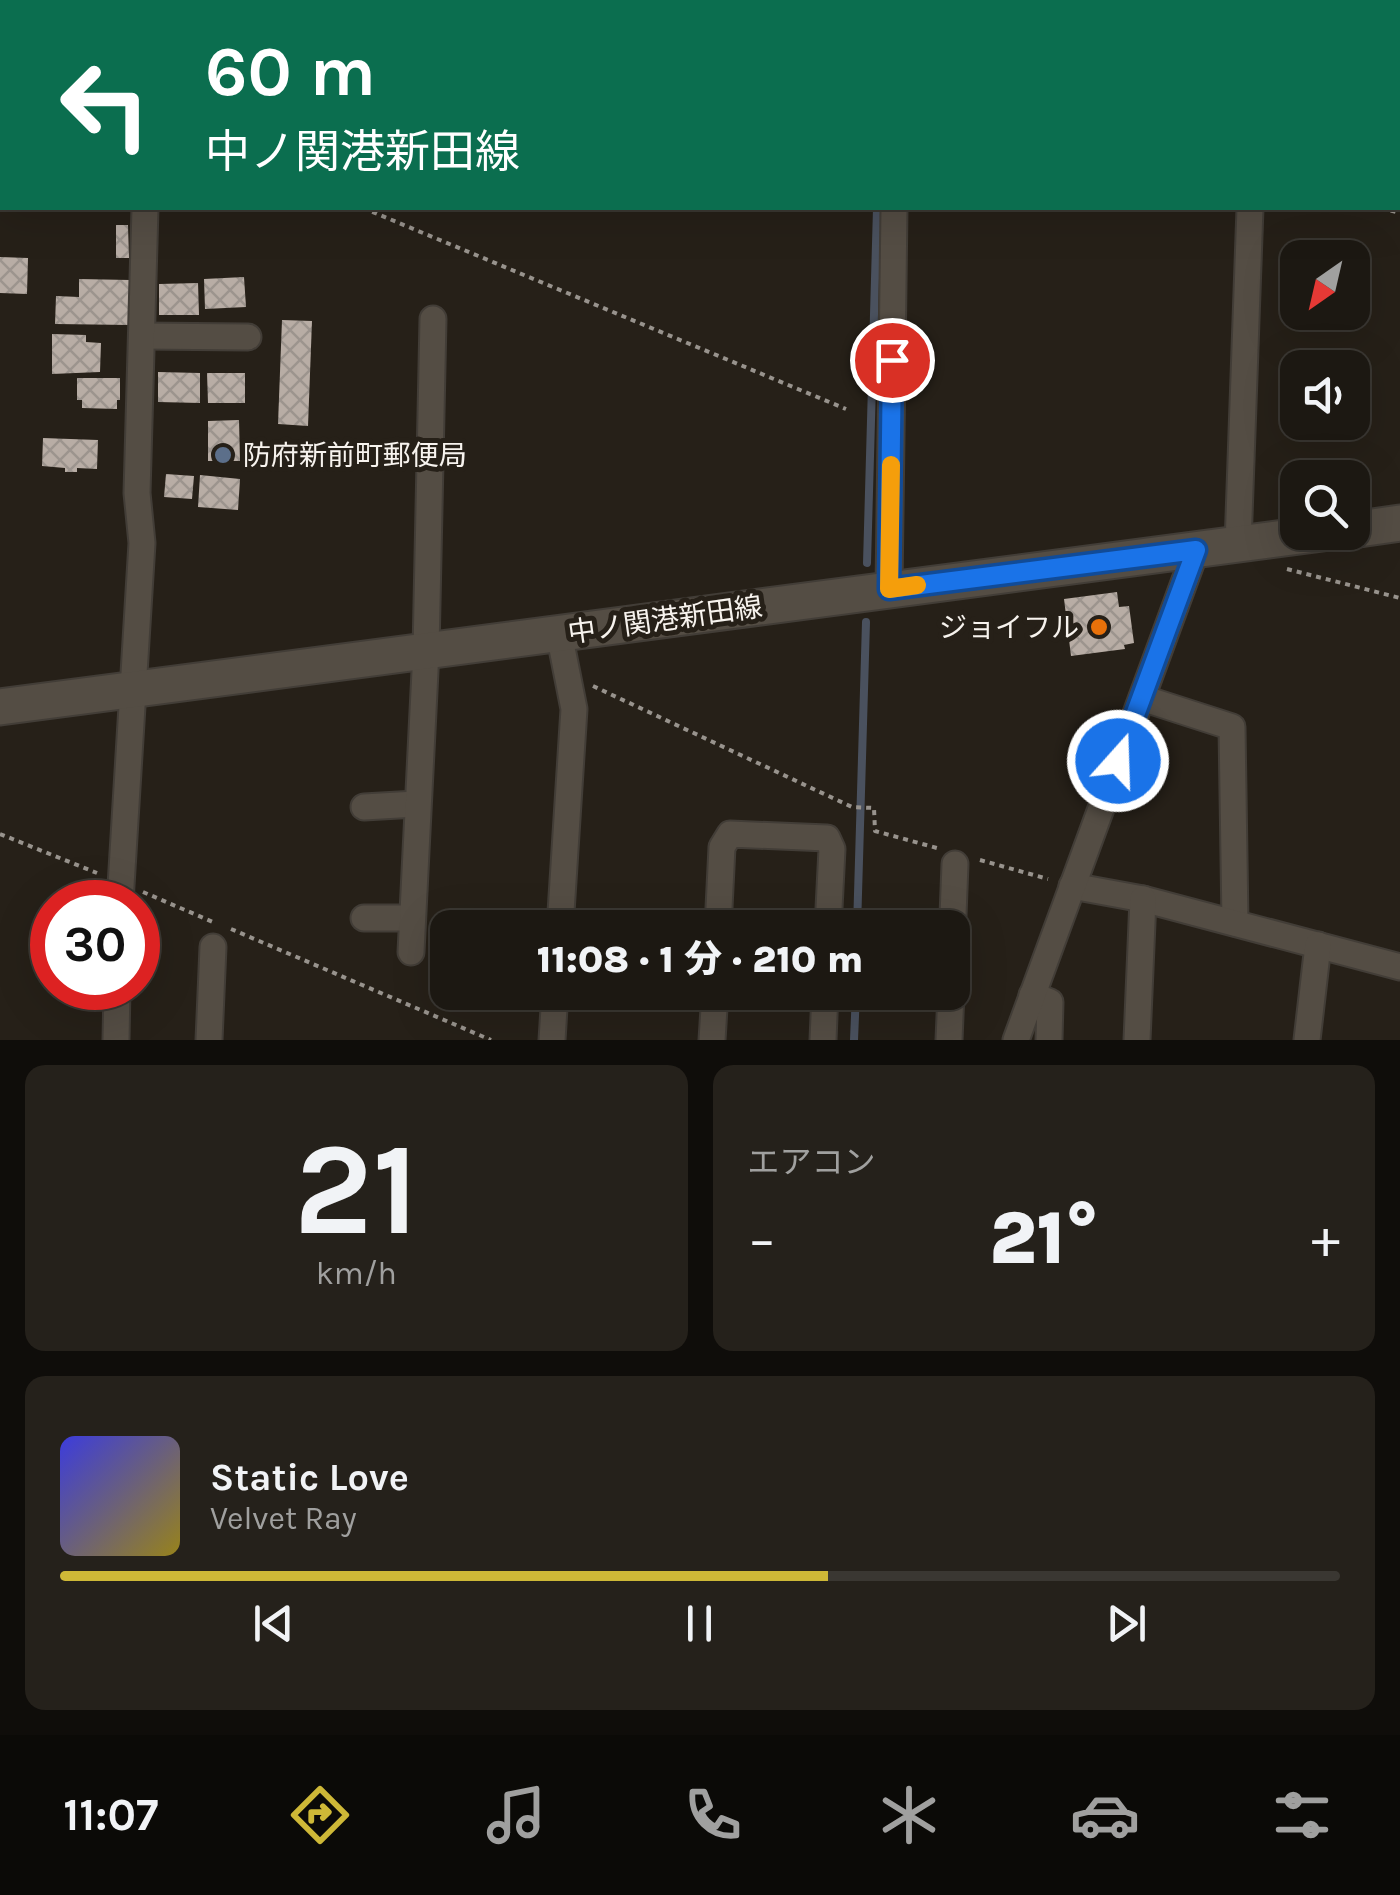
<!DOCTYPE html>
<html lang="ja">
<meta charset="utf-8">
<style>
:root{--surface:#1c1812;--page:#25211b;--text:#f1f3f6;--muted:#a0a09f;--line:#3a3732;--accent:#ceb837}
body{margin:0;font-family:Karla,"Noto Sans JP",sans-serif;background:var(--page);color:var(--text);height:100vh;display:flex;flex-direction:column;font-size:38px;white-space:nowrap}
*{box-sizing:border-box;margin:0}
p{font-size:32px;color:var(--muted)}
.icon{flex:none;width:55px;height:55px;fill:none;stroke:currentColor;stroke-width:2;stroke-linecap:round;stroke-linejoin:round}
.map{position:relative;height:1040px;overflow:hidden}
.panel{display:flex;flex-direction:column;gap:25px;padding:25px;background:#0f0d0a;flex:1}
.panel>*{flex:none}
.hud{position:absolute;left:0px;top:0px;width:1400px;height:210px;box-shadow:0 10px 40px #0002,0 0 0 2px var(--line);background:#0b6e4f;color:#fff;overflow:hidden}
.needle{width:65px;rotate:214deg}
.controls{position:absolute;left:1280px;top:240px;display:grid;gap:20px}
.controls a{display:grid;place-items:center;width:90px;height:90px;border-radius:20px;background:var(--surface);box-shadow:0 10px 40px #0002,0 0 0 2px var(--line);font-size:50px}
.speed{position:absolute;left:30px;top:880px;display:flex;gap:20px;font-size:50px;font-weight:700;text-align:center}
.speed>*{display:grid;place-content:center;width:130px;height:130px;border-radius:50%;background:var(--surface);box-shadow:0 10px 40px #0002,0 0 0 2px var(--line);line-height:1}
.speed .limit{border:15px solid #d22;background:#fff;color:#111}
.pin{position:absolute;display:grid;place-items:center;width:85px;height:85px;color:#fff;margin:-42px;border:5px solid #fff;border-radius:50%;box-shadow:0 2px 10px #0007}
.me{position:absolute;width:110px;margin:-55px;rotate:20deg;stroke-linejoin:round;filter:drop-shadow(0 0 8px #0008)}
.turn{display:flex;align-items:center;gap:35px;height:210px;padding:0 40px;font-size:45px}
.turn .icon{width:130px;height:130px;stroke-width:2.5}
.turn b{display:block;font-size:70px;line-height:85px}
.big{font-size:75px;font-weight:800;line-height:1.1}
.panel .tile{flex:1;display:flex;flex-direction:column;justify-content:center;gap:15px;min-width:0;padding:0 35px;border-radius:20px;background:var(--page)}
.panel .dial{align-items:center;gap:0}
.dial b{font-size:130px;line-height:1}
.song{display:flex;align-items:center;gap:30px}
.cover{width:120px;height:120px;border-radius:15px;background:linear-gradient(135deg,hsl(240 70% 55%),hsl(50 70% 35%))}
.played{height:10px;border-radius:5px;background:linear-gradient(90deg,var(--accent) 60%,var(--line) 60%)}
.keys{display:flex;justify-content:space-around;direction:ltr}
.heat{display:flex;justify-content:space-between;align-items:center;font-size:55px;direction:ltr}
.panel .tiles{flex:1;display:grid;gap:25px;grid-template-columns:1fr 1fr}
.tile:last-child{grid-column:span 2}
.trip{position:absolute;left:430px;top:910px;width:540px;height:100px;border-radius:20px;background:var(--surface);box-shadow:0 10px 40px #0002,0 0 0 2px var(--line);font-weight:800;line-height:100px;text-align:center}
.tab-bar{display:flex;height:160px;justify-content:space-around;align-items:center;background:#0b0a07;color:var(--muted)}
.tab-bar .icon{width:70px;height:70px}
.tab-bar .selected{color:var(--accent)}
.tab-bar b{font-size:45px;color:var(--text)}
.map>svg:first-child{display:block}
</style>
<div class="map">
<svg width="1400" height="1040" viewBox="0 0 1400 1040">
<defs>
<pattern id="building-cross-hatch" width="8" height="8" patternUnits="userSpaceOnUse" patternTransform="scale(2.5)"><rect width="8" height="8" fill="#b8ada5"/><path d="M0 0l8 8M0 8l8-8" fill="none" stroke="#9c948e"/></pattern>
</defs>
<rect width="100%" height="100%" fill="#262018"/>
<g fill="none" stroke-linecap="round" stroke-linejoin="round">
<g stroke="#4a515e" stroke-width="8">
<polyline points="883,2 883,0"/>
<polyline points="867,563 877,208"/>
<polyline points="857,928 866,622"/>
<polyline points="854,1040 856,992"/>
</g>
</g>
<g fill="url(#building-cross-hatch)">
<polygon points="116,225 128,225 129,258 116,258"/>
<polygon points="0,257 28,258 27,294 0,293"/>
<polygon points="244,277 246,307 205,309 204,279"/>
<polygon points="79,279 130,280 129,325 55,324 56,296 79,297"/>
<polygon points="198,283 199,315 159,315 159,284"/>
<polygon points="282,320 312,321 308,426 278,424"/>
<polygon points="52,334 86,335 86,342 101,343 100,372 52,374"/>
<polygon points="158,372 200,373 200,403 158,402"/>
<polygon points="207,373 245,373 245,403 208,403"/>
<polygon points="77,378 120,378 120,400 117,400 117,409 82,408 82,400 77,400"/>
<polygon points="239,420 240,461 208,461 208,421"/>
<polygon points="43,438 98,440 97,469 77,468 77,472 65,472 65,468 42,466"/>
<polygon points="166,474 194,476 192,499 164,497"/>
<polygon points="200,475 240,479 238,510 198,507"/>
<polygon points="1117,592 1119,607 1129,606 1134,643 1124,645 1125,649 1071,656 1064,599"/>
</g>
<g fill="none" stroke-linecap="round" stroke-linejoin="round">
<defs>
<g id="minor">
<polyline points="760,0 766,2"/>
<polyline points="153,2 153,0"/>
<polyline points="269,2 269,0"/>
<polyline points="897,2 897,0"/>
<polyline points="1255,2 1255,0"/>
<polyline points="142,336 248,337"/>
<polyline points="1238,545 1250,208"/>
<polyline points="889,589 894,208"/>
<polyline points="559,633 574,709 560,928"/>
<polyline points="1142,698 1232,727 1235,923"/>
<polyline points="364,807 416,804"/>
<polyline points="1072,886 1143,899 1400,967"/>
<polyline points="120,902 142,543 137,493 145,208"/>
<polyline points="364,918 412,918"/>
<polyline points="718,928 722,847 730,834 827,838 832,849 828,928"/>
<polyline points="952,941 955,864"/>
<polyline points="411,952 426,651 433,319"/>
<polyline points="1032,995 1050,1002 1049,1040"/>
<polyline points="116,1040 117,988"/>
<polyline points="209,1040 213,947"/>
<polyline points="552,1040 555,992"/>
<polyline points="712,1040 715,992"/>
<polyline points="823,1040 825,992"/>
<polyline points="949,1040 951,992"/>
<polyline points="1016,1040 1196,550"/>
<polyline points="1137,1040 1143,899"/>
<polyline points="1307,1040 1318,945"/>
</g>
<g id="secondary">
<polyline points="1352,530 1400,523"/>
<polyline points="0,707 1330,532"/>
</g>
</defs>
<use href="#minor" stroke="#423d37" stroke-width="29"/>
<use href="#secondary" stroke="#423d37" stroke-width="39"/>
<g stroke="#98938d" stroke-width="4" stroke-dasharray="5 5" stroke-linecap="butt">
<polyline points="363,208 846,409"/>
<polyline points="1381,208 1400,213"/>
<polyline points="1287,569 1400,598"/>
<polyline points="593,686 852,807 874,808 875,831 937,848"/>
<polyline points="0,834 97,873"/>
<polyline points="980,860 1048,879"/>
<polyline points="143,892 213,922"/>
<polyline points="231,929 491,1040"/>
</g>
<use href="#minor" stroke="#544d44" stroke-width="25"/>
<use href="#secondary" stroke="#544d44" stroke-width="35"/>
</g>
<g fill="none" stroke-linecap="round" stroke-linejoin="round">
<defs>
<polyline id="route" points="892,360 889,589 1196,550 1118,761"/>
</defs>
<use href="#route" stroke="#114b97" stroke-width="25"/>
<use href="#route" stroke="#1a73e8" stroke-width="18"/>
<polyline stroke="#f59e0b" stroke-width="18" points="891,465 889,589 917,585"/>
</g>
<circle fill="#5c6f8a" stroke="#262018" stroke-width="4" cx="223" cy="455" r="10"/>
<circle fill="#e8710a" stroke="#262018" stroke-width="4" cx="1099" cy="627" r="10"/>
<g text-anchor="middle" stroke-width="10" stroke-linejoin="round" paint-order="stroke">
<g font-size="28" fill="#f7f3ee" stroke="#262018" text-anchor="start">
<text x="243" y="465">防府新前町郵便局</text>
<text x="1079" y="637" text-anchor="end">ジョイフル</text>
</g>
<g font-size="28" fill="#f7f3ee" stroke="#262018">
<text transform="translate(665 619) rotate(-8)" y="10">中ノ関港新田線</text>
</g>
</g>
</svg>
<div class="controls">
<a><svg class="needle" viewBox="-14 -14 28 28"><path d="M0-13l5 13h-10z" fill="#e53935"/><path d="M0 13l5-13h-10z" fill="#a0a09f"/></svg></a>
<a><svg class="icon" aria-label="sound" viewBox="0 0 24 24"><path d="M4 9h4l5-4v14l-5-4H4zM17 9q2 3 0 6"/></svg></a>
<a><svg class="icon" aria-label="search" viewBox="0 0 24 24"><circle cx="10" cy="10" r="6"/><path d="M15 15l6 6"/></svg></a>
</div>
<div class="speed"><div class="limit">30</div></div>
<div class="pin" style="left:892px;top:360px;background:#d93025"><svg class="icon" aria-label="arrive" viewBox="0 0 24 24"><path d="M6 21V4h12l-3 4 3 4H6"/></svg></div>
<svg class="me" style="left:1118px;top:761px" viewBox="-20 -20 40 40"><circle r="17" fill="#1a73e8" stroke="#fff" stroke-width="3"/><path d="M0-11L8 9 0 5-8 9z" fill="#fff"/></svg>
<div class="trip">11:08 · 1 分 · 210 m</div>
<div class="hud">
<div class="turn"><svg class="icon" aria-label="left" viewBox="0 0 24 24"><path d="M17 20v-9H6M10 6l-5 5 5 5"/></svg><div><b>60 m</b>中ノ関港新田線</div></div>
</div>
</div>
<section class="panel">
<div class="tiles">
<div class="tile dial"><b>21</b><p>km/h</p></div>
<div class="tile"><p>エアコン</p>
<div class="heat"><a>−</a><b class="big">21°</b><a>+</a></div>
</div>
<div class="tile">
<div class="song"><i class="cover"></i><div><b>Static Love</b><p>Velvet Ray</p></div></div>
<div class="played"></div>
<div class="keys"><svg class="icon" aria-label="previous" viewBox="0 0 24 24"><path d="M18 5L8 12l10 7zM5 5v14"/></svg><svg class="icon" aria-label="pause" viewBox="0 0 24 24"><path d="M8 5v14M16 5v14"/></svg><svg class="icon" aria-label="next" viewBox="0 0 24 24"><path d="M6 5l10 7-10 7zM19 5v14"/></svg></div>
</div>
</div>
</section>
<nav class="tab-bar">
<b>11:07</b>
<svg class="icon selected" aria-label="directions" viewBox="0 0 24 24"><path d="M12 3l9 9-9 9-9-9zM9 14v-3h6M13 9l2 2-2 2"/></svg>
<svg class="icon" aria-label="music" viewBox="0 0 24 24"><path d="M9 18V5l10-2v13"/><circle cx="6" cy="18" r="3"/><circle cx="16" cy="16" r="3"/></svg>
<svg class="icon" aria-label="phone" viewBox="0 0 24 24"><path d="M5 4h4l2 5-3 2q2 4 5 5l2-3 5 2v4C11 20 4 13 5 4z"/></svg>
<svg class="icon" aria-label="climate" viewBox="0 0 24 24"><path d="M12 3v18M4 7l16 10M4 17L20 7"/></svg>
<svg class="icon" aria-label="car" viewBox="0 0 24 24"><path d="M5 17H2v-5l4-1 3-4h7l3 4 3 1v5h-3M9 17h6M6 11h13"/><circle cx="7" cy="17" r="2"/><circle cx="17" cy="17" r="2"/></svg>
<svg class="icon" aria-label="filters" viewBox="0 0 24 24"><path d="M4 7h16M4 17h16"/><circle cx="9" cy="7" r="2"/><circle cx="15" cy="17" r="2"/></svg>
</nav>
